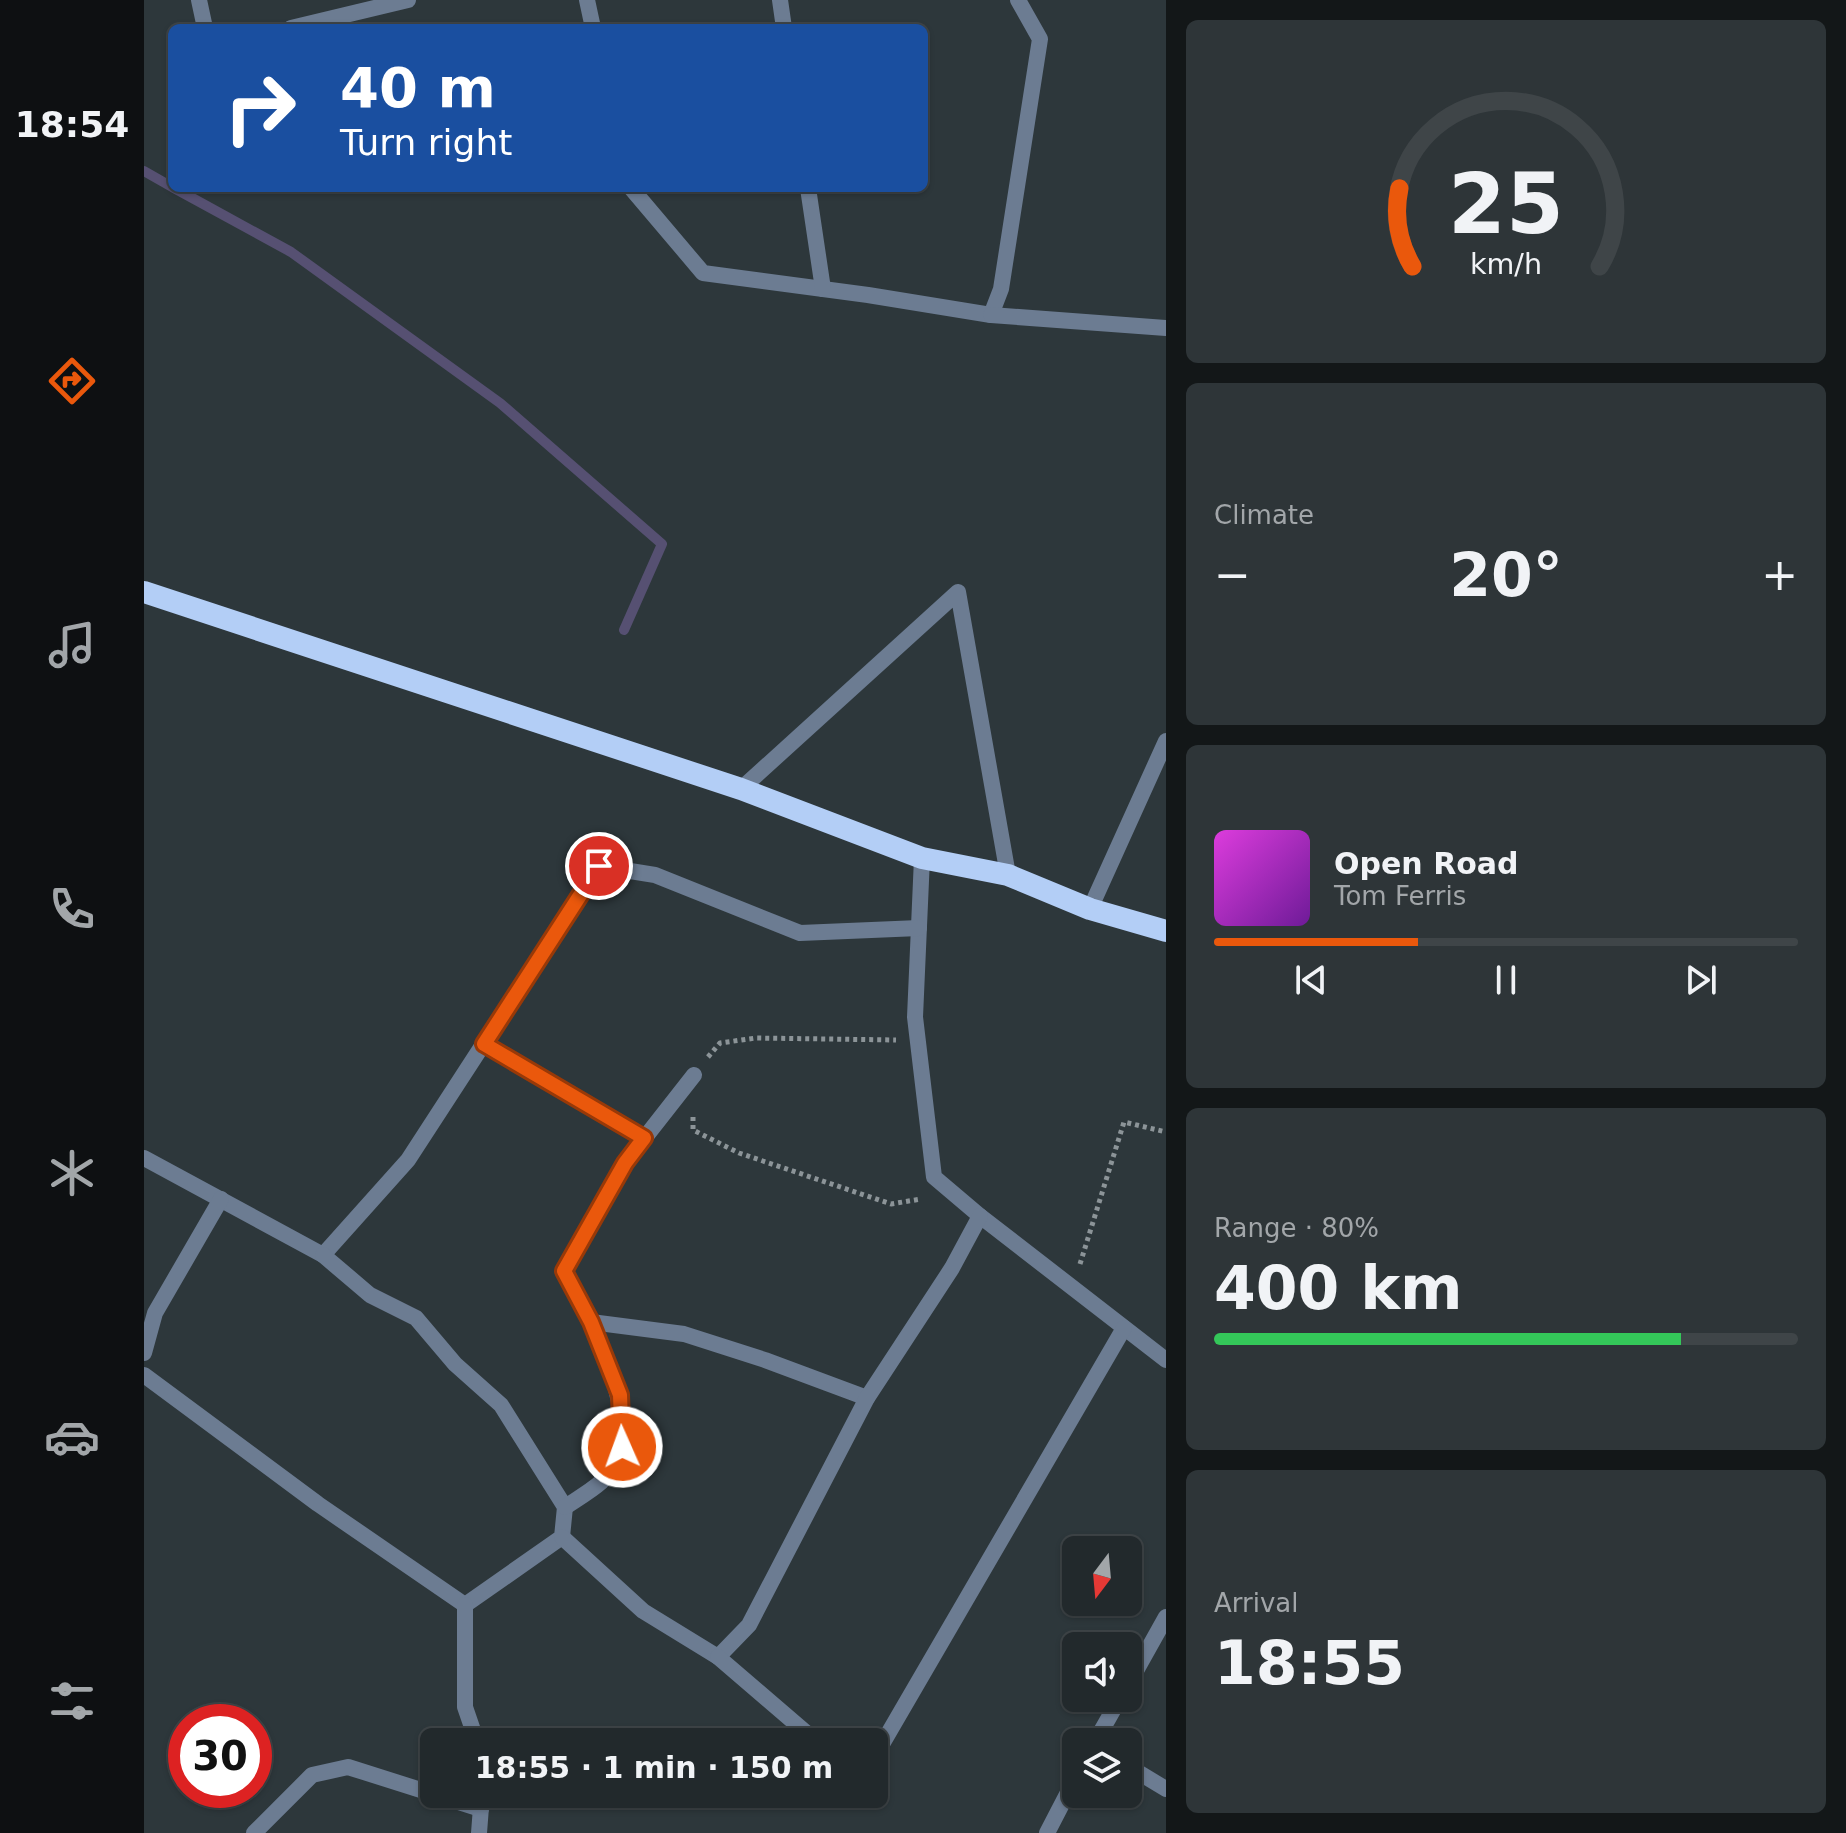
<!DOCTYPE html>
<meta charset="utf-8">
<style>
:root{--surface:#22292c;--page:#2e3538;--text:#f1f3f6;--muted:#a2a6a9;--line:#3f4548;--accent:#ea580c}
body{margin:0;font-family:"DejaVu Sans",sans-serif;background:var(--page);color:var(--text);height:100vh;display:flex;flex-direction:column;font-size:30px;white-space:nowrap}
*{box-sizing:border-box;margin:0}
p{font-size:26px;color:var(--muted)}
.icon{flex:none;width:44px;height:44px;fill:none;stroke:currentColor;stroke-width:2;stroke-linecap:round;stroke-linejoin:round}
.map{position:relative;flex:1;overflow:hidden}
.sheet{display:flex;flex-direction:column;gap:20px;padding:20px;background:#131718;width:680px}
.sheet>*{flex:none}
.guide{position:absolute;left:24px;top:24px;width:760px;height:168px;border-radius:12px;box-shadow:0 2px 6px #0004,0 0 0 2px var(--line);background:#1a4fa0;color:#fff;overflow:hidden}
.needle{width:52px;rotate:196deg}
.tools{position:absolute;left:918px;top:1536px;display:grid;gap:16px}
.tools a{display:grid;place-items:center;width:80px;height:80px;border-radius:12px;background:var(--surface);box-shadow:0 2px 6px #0004,0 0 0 2px var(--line);font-size:40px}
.speed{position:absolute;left:24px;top:1704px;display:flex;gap:16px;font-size:40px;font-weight:700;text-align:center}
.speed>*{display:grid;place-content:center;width:104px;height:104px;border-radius:50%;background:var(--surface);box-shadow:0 2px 6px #0004,0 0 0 2px var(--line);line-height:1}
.speed .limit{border:12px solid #d22;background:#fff;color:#111}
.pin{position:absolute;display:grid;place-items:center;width:68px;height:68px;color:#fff;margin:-34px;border:4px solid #fff;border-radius:50%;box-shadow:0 2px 8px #0007}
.me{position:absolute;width:88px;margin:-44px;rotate:358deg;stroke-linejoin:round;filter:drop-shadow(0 0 6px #0008)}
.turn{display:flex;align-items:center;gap:28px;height:168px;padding:0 40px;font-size:36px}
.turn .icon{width:104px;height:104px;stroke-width:2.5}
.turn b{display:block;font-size:56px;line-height:68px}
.big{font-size:60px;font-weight:600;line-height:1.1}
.sheet .tile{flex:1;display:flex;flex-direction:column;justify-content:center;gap:12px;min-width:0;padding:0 28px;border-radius:12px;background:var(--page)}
.sheet .dial{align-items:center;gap:0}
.dial svg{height:208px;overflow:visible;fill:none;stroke:var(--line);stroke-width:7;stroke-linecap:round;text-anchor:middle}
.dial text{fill:var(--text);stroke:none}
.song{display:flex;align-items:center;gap:24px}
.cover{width:96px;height:96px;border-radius:12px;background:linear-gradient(135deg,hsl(300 70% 55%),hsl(280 70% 35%))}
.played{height:8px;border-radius:4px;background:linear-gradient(90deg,var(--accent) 35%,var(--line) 35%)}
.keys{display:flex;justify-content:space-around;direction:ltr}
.heat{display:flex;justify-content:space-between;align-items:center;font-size:44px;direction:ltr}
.charge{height:12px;border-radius:6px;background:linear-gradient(90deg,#34c759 80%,var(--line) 0)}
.trip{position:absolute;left:276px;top:1728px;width:468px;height:80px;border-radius:12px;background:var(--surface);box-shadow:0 2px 6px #0004,0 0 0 2px var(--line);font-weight:600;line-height:80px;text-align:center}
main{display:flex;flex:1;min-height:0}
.dock{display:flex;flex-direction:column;width:144px;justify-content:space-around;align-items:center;background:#0e1012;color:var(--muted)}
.dock .icon{width:56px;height:56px}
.dock .on{color:var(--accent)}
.dock b{font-size:36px;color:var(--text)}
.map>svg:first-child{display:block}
</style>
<main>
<nav class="dock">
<b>18:54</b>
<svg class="icon on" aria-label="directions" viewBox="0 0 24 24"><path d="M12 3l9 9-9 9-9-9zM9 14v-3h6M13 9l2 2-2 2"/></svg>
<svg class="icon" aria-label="music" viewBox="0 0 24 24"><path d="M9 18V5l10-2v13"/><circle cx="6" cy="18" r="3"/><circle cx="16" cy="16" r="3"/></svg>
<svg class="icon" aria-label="phone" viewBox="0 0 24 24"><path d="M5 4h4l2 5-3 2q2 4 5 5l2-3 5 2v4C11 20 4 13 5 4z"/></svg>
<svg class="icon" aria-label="climate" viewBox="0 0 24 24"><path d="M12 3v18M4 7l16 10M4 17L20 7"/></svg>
<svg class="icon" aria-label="car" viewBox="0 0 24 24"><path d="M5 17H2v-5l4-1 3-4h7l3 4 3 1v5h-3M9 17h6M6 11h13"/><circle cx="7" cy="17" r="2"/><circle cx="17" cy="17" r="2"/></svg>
<svg class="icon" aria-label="filters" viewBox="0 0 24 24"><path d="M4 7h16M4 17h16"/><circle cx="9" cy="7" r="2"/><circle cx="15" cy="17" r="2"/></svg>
</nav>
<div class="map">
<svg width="1022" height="1833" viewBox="0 0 1022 1833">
<rect width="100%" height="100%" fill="#2d373b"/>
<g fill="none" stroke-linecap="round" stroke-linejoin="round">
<g stroke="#565072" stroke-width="10">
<polyline points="0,171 28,187"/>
<polyline points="30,188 147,252 356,403 518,544 480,630"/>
</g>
<g stroke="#8c9498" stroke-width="5" stroke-dasharray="4 4" stroke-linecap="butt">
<polyline points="564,1057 576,1043 612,1038 752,1040"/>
<polyline points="549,1117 549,1130 595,1153 747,1204 777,1199"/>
<polyline points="936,1264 980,1122 1022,1132"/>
</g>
<polyline stroke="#6c7c92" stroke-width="16" points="597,789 814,592 864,875"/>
<g stroke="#6c7c92" stroke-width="16">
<polyline points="55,0 61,28"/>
<polyline points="443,0 449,28"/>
<polyline points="636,0 640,28"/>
<polyline points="147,28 264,0"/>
<polyline points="487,188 559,273 724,295 847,315 857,289 896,39 874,0"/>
<polyline points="664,188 679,289"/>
<polyline points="847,315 1022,328"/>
<polyline points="778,858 771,1017 790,1177 836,1216 1022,1360"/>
<polyline points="946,909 1022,741"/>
<polyline points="340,1044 500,1138"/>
<polyline points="0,1158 179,1255 264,1160 455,866 511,875 656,933 775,928"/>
<polyline points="447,1322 540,1334 621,1360 723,1398"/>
<polyline points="0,1353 11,1313 77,1199"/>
<polyline points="0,1375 174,1504 321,1605 418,1537 421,1507 357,1405 311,1364 272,1318 226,1295 179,1255"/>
<path d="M 421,1507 C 433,1499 447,1491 457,1482 C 510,1429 447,1324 420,1271 L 481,1163 L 550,1075"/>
<polyline points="418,1537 499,1611 574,1657 605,1625 723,1398 808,1268 836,1216"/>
<polyline points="321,1605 321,1707 333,1742"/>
<polyline points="574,1657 673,1742"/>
<polyline points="984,1685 1022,1617"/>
<polyline points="951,1742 976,1698"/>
<polyline points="730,1758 980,1328"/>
<polyline points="984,1766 1022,1789"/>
<polyline points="110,1833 168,1775 204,1767 337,1809"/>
<polyline points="335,1833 338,1794"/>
<polyline points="903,1833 932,1777"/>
</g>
<polyline stroke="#b3cef6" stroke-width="22" points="0,592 597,789 778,858 864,875 946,909 1022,931"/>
</g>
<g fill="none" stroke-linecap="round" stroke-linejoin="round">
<defs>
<polyline id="route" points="455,866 340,1044 500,1138 481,1163 420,1271 447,1322 476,1395 478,1447"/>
</defs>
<use href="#route" stroke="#983908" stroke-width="20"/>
<use href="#route" stroke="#ea580c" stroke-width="14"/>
</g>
</svg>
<div class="tools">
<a><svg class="needle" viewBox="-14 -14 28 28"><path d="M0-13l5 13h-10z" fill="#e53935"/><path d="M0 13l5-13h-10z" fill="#a2a6a9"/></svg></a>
<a><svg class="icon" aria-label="sound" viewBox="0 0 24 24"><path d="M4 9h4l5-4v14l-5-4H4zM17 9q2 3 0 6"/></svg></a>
<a><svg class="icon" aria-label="layers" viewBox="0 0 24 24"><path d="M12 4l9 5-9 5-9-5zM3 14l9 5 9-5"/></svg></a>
</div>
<div class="speed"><div class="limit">30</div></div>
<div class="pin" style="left:455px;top:866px;background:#d93025"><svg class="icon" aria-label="arrive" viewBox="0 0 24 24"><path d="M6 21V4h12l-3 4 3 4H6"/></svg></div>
<svg class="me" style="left:478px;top:1447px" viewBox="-20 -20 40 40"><circle r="17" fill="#ea580c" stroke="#fff" stroke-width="3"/><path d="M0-11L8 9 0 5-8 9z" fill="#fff"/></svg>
<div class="trip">18:55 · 1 min · 150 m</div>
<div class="guide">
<div class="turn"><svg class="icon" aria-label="right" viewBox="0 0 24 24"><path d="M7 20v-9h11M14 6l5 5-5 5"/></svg><div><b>40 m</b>Turn right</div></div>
</div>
</div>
<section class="sheet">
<div class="tile dial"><svg viewBox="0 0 100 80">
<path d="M14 69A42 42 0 1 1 86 69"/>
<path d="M14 69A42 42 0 0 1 9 39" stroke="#ea580c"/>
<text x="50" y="56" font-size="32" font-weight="700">25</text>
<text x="50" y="72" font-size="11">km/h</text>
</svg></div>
<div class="tile"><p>Climate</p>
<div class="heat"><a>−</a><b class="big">20°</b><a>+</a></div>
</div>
<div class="tile">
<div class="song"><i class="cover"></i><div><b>Open Road</b><p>Tom Ferris</p></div></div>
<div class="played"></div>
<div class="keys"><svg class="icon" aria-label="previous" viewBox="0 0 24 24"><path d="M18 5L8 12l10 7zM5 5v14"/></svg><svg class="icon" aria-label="pause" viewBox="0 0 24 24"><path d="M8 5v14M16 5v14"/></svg><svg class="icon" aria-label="next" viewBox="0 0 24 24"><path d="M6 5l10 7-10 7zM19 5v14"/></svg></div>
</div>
<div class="tile"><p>Range · 80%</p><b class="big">400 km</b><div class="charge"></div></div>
<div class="tile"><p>Arrival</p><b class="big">18:55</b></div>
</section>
</main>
